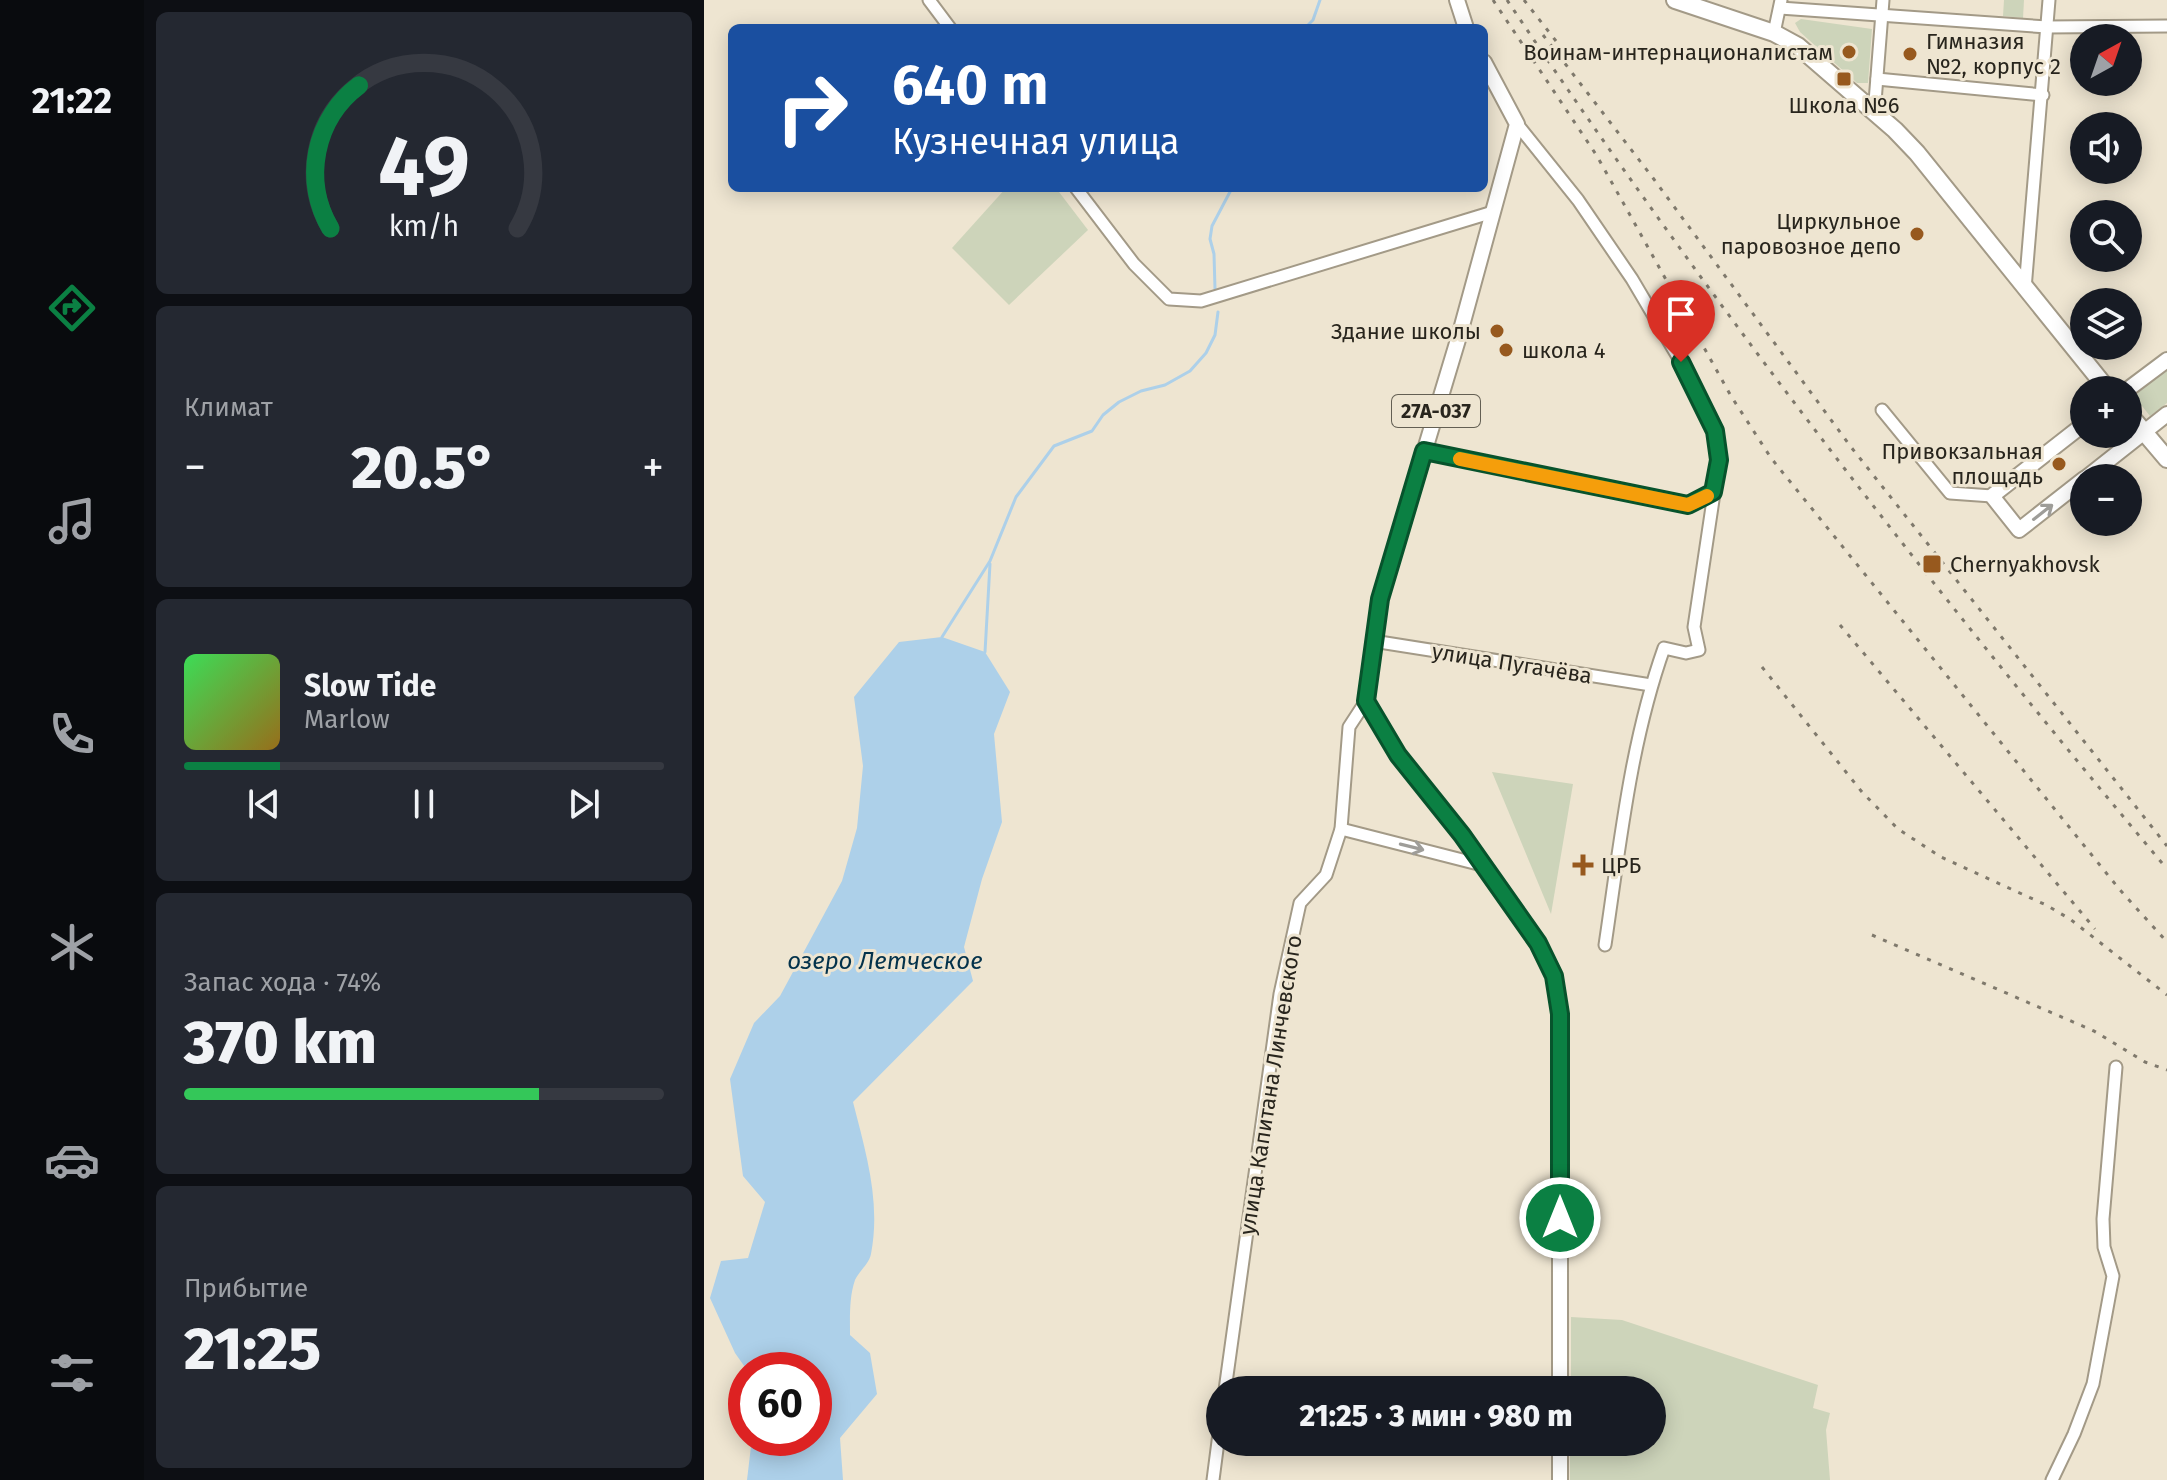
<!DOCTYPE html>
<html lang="ru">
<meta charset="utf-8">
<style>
:root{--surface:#171b24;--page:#242831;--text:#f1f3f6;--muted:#9ea1a6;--line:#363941;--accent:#0b8043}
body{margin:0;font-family:"Fira Sans",sans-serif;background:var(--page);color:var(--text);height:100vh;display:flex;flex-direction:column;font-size:30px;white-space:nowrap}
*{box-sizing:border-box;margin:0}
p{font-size:26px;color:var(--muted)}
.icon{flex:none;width:44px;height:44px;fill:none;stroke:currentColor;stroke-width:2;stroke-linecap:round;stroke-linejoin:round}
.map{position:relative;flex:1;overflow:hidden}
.side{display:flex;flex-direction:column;gap:12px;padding:12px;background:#0d0f14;width:560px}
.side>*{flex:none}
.guide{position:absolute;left:24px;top:24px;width:760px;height:168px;border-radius:12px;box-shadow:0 4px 20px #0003;background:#1a4fa0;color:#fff;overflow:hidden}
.needle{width:52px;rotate:40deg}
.tools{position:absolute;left:1366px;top:24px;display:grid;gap:16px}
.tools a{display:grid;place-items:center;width:72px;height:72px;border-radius:50%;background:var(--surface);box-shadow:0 4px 20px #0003;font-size:40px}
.speed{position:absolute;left:24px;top:1352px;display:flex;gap:16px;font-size:40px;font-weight:700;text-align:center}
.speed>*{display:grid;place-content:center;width:104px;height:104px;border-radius:50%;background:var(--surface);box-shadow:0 4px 20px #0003;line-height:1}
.speed .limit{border:12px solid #d22;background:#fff;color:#111}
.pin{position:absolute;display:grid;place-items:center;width:68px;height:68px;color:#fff;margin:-82px -34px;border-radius:50% 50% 50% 0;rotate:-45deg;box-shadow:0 0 8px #0007}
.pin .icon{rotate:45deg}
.me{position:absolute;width:88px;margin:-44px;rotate:0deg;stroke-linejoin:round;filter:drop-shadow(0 0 6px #0008)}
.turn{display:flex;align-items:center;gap:28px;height:168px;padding:0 32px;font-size:36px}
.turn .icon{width:104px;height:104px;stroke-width:2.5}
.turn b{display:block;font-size:56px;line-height:68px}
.big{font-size:60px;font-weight:800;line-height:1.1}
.side .tile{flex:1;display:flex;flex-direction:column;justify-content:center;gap:12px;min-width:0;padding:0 28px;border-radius:12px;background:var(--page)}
.side .dial{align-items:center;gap:0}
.dial svg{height:208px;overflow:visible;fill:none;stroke:var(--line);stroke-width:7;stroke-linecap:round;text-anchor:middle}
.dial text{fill:var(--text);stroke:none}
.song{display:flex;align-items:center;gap:24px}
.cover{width:96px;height:96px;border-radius:12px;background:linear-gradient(135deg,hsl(130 70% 55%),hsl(40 70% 35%))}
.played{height:8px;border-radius:4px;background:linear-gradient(90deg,var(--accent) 20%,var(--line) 20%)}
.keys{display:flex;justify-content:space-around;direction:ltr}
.heat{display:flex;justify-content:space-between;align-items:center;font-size:44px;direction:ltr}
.charge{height:12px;border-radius:6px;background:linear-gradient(90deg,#34c759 74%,var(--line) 0)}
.trip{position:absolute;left:502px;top:1376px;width:460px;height:80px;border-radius:40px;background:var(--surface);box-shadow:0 4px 20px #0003;font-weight:800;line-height:80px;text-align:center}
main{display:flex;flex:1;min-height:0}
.dock{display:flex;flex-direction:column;width:144px;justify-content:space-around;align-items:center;background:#090b0e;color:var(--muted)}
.dock .icon{width:56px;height:56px}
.dock .current{color:var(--accent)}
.dock b{font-size:36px;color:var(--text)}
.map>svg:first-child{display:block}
</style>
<main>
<nav class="dock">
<b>21:22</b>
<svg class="icon current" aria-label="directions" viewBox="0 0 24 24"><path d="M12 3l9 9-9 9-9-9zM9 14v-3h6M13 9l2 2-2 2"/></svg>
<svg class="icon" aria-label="music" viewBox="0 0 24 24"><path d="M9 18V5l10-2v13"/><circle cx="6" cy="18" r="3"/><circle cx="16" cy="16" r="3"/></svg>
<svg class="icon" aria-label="phone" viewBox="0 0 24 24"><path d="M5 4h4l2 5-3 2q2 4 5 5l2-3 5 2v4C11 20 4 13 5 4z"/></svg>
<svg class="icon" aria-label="climate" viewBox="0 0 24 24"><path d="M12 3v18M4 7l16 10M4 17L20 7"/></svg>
<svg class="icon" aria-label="car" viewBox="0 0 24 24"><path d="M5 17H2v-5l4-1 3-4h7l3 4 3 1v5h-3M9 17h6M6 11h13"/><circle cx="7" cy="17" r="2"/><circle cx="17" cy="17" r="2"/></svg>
<svg class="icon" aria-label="filters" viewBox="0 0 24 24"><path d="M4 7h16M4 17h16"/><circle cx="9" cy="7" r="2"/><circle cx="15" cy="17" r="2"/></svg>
</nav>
<section class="side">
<div class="tile dial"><svg viewBox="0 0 100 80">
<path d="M14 69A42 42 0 1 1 86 69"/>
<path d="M14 69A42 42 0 0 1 25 14" stroke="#0b8043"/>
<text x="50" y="56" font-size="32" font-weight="700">49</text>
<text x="50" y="72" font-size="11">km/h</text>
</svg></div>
<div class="tile"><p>Климат</p>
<div class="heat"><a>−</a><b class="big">20.5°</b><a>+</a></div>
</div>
<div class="tile">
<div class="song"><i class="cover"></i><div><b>Slow Tide</b><p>Marlow</p></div></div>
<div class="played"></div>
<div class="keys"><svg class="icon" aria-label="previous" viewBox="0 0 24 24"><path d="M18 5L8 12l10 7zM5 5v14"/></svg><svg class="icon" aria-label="pause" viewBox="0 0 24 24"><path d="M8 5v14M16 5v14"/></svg><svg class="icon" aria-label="next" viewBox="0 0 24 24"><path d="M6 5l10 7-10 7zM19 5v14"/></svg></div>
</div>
<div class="tile"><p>Запас хода · 74%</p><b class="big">370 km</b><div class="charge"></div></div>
<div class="tile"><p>Прибытие</p><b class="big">21:25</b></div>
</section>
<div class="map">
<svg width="1463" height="1480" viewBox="0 0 1463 1480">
<rect width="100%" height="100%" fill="#eee5d1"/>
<g fill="#cdd4ba">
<polygon points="1300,0 1320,0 1319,18 1299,16"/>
<polygon points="1097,19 1168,29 1164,83 1153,83 1096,32 1091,23"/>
<polygon points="302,188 352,188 384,230 305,305 248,248"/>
<polygon points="1463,369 1463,403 1446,416 1430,396"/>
<polygon points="788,772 869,784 847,914"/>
<polygon points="867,1317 918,1320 1114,1385 1109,1408 1126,1413 1122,1430 1126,1480 866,1480 866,1442 948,1442 948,1390 867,1390"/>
</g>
<path fill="#add0e9" d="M 238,637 L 281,652 L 306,692 L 290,734 L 298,822 L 278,879 L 260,947 L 269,981 L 149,1102 C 162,1153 177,1202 167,1254 C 165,1264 155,1271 151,1280 C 145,1297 146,1318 146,1335 L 166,1353 L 173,1394 L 136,1438 L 139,1480 L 43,1480 L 48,1438 L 110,1438 L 110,1370 L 43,1370 L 31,1353 L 6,1298 L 17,1261 L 44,1258 L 61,1202 L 39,1176 L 26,1079 L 50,1023 L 76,996 L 138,881 L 153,828 L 159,766 L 150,697 L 195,642 Z"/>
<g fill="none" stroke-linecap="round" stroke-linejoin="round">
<g stroke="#add0e9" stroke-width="3">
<polyline points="601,28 609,20 616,0"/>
<polyline points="511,289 510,254 506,239 508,226 528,188"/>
<polyline points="238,637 286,561 312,497 350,446 388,431 399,415 415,402 437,391 461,385 486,371 502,353 511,335 514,312"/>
<polyline points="281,652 286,564"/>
</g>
<defs>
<g id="minor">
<polyline points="225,0 246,28"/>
<polyline points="1076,8 1343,27 1463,26"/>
<polyline points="1070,33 1077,0"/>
<polyline points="1173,79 1339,95"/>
<polyline points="1166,108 1171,102 1179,0"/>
<path d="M 813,124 L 874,200 L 928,279 L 977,362 L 1011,431 L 1015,460 L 990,627 L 995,650 L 982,653 L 960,648 C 926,744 916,845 901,945"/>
<polyline points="372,188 430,264 465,299 497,301 789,212"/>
<polyline points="1321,289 1345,0"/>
<polyline points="1178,410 1246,493 1288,496"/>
<polyline points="720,451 984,505 1009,492"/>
<polyline points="669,641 947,685"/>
<polyline points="637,829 778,865"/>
<polyline points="521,1390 576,994 596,903 622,875 637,829 645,727 662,701"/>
<polyline points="509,1480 516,1426"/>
<polyline points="1348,1480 1370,1434 1389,1384 1409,1276 1400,1247 1399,1219 1412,1067"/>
</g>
<g id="major">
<polyline points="753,0 762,28"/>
<polyline points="780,62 813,124 756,333 676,599 662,701 694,755 758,835 834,943 850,976 856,1014 856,1390"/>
<polyline points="1423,390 1463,360"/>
<polyline points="1380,424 1288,496 1315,530 1380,479"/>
<polyline points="1382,478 1463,414"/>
<polyline points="856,1442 856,1480"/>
</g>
<g id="highway">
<polyline points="971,0 1070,33 1094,46 1191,130 1213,153 1404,390"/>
<polyline points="1424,413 1463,459"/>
</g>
</defs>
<use href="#minor" stroke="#a39a87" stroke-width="15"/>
<use href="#major" stroke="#a39a87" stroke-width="18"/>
<use href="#highway" stroke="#a39a87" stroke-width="20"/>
<use href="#minor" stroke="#fff" stroke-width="11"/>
<use href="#major" stroke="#fff" stroke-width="14"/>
<use href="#highway" stroke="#fff" stroke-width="16"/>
<g stroke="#7f796c" stroke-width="3" stroke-dasharray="4 8" stroke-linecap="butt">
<polyline points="789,0 893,156 1027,396 1067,458 1416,890 1463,942"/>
<path d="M 803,0 C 1005,302 1229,590 1463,869"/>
<polyline points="820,0 852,41"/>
<polyline points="839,35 949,178 1147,447 1463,846"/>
<polyline points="1136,625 1391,929"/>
<polyline points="1058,667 1158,792 1194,829 1237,857 1342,905 1366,919 1463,995"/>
<polyline points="1168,935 1390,1031 1441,1062 1463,1070"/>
</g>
</g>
<defs><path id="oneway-shaft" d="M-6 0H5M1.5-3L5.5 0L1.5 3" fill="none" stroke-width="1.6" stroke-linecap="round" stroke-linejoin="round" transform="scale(2)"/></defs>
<g stroke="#9e9d99">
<use href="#oneway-shaft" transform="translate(1339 512) rotate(-38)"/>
<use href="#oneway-shaft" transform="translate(708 847) rotate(14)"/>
</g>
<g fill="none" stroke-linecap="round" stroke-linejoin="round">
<defs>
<polyline id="route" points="856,1218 856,1014 850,976 834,943 758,835 694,755 662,701 676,599 720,451 984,505 1009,492 1015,460 1011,431 977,362"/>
</defs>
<use href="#route" stroke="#07532c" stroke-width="20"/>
<use href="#route" stroke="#0b8043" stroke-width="14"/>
<polyline stroke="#f59e0b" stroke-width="14" points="756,459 984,505 1003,496"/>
</g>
<g fill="#97591e" stroke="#eee5d1" stroke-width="3">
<circle cx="1145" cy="52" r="8"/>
<circle cx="1206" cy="54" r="8"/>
<rect x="1132" y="71" width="16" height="16" rx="4"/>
<circle cx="1213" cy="234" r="8"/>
<circle cx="793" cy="331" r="8"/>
<circle cx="802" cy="350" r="8"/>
<circle cx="1355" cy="464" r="8"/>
<rect x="1218" y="554" width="20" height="20" rx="4"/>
<path d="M875 853h8v8h8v8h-8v8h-8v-8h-8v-8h8z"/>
</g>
<g text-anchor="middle" stroke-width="6" stroke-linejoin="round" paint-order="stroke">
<rect fill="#eee5d1" stroke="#635f53" stroke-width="2" x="688" y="395" width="88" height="32" rx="6"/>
<g font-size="20" font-weight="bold" fill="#28251d">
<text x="732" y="418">27А-037</text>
</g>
<g font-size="22" fill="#28251d" stroke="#eee5d1" text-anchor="start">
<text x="1222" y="49">Гимназия<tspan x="1222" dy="25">№2, корпус 2</tspan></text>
<text x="1129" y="60" text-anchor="end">Воинам-интернационалистам</text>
<text x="1140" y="113" text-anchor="middle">Школа №6</text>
<text x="1197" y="229" text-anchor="end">Циркульное<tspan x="1197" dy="25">паровозное депо</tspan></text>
<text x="777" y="339" text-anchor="end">Здание школы</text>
<text x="818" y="358">школа 4</text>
<text x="1339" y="459" text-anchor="end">Привокзальная<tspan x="1339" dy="25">площадь</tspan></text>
<text x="1246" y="572">Chernyakhovsk</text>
<text x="897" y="873">ЦРБ</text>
</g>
<g font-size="22" fill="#28251d" stroke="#eee5d1">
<text transform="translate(808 663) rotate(9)" y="8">улица Пугачёва</text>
<text transform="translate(566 1085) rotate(-81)" y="8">улица Капитана Линчевского</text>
</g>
<g font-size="24" font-style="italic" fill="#03324b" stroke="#eee5d1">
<text x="181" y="969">озеро Летческое</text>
</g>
</g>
</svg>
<div class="tools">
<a><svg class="needle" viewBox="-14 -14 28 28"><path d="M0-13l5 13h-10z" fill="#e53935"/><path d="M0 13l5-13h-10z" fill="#9ea1a6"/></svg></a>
<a><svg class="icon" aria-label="sound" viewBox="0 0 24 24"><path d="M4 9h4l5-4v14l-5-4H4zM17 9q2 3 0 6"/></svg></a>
<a><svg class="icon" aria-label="search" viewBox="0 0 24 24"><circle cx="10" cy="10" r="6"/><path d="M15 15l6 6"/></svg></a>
<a><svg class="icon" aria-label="layers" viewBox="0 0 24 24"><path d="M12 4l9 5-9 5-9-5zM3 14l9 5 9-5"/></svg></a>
<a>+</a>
<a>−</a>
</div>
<div class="speed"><div class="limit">60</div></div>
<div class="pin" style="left:977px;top:362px;background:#d93025"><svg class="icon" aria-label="arrive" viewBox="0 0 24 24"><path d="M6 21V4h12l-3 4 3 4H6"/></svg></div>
<svg class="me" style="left:856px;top:1218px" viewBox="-20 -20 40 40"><circle r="17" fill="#0b8043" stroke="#fff" stroke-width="3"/><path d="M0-11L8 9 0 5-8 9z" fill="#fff"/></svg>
<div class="trip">21:25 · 3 мин · 980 m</div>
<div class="guide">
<div class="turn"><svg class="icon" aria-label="right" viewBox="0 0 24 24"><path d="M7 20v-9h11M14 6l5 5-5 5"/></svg><div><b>640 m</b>Кузнечная улица</div></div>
</div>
</div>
</main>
